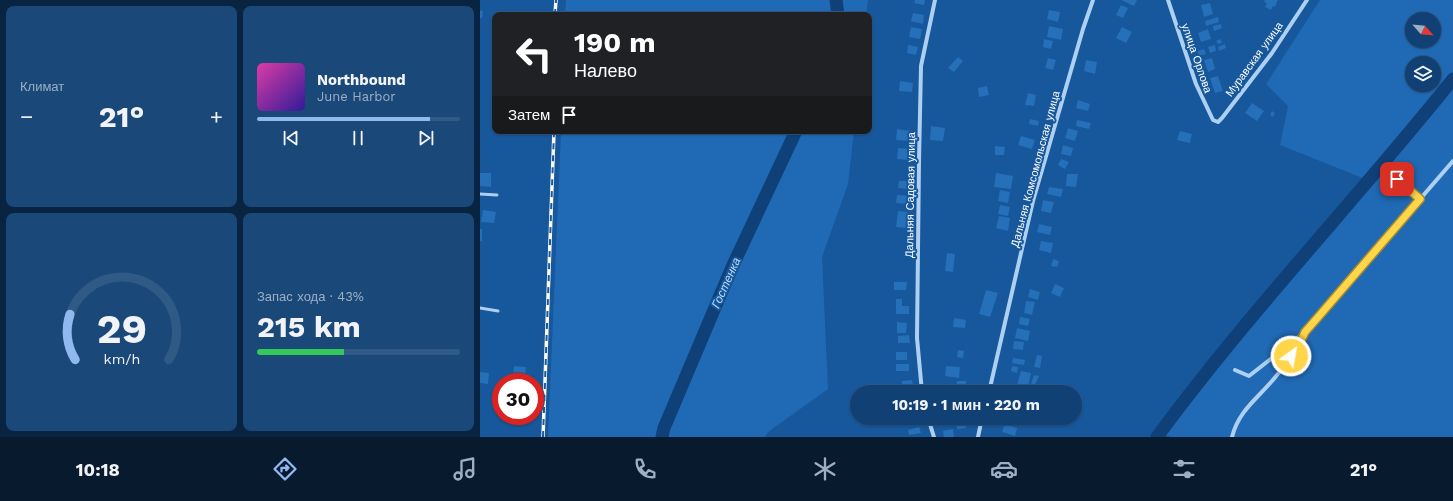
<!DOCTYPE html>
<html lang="ru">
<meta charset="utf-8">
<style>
:root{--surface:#114174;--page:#1a4879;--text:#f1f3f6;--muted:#9cafc5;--line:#305a86;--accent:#90b9f0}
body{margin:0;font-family:"Work Sans",sans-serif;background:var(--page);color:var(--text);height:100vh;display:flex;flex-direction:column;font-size:15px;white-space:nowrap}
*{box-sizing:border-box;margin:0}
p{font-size:13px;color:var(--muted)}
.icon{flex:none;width:22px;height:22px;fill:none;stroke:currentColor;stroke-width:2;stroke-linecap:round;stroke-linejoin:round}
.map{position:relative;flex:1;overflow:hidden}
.drawer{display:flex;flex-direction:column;gap:6px;padding:6px;background:#092440;width:480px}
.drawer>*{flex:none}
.guide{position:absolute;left:12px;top:12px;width:380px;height:122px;border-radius:8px;box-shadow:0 1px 3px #0004,0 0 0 1px var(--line);background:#202124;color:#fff;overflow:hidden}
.needle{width:26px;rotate:117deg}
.fabs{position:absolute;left:925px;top:12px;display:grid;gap:8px}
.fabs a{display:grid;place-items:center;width:36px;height:36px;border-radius:50%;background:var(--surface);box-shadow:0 1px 3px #0004,0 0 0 1px var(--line);font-size:20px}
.speed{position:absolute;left:12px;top:373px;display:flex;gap:8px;font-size:20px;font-weight:700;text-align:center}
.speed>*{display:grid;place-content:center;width:52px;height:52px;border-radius:50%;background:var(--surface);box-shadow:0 1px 3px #0004,0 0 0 1px var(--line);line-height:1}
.speed .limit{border:6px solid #d22;background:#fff;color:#111}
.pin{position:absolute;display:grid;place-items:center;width:34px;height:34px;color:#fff;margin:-17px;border-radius:8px;box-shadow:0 2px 6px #0006}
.me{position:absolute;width:44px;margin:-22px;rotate:32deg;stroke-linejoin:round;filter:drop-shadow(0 0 3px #0008)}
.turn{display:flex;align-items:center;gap:14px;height:84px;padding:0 16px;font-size:18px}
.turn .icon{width:52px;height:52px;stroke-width:2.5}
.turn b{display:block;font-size:28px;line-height:34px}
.then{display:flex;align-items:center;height:38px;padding:0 16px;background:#0003;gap:8px;font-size:15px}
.big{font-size:30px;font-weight:700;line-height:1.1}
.drawer .card{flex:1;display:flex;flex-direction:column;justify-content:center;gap:6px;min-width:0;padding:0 14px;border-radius:8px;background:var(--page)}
.drawer .dial{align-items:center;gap:0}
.dial svg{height:104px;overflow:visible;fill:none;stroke:var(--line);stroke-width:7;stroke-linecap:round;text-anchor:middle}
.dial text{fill:var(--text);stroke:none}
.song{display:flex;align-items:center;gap:12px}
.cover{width:48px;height:48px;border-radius:6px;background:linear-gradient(135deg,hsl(320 70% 55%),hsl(250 70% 35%))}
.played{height:4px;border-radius:2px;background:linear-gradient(90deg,var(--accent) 85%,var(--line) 85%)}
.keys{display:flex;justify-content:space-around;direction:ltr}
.heat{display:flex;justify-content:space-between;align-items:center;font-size:22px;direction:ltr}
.charge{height:6px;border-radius:3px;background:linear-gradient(90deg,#34c759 43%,var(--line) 0)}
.drawer .tiles{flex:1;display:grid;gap:6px;grid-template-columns:repeat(2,1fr)}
.trip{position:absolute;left:370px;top:385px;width:232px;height:40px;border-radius:20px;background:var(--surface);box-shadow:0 1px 3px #0004,0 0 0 1px var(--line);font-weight:700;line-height:40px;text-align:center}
.tabs{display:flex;height:64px;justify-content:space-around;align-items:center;background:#071a2e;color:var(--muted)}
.tabs .icon{width:28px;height:28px}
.tabs .selected{color:var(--accent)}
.tabs b{font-size:18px;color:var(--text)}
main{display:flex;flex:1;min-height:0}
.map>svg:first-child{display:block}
</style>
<main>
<section class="drawer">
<div class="tiles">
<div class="card"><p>Климат</p>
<div class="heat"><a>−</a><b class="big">21°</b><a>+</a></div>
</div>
<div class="card">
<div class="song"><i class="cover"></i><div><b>Northbound</b><p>June Harbor</p></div></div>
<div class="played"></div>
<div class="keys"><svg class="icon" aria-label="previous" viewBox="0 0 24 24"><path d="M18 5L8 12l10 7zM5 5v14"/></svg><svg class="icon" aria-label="pause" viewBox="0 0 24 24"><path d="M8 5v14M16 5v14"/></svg><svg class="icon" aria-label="next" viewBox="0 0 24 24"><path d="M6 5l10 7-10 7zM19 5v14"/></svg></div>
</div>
<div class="card dial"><svg viewBox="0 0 100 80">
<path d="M14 69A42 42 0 1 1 86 69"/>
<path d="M14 69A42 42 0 0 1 10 34" stroke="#90b9f0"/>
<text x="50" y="56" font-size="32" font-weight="700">29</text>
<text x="50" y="72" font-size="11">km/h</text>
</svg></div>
<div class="card"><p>Запас хода · 43%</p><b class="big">215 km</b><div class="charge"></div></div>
</div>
</section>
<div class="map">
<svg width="973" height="437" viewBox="0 0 973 437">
<rect width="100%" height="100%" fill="#17579b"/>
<g fill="#206ab5" fill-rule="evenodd">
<polygon points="86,0 388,0 386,15 85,15"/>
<path d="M 840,0 L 973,0 L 973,437 L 692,437 L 681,434 L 885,179 L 800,145 L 808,106 L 786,84 ZM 932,19 L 954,19 L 954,41 L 932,41 ZM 932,63 L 954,63 L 954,85 L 932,85 Z"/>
<polygon points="81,131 374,131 368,184 342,257 348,389 288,432 285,437 68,437"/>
</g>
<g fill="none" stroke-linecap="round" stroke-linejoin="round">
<g stroke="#0f4178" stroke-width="13">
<polyline points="356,0 358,15"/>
<polyline points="182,437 184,428 253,265 316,131"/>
<path d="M 677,437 C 769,312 876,200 973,79"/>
</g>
</g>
<g fill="#266fb9">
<polygon points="435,0 445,0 444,5 434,3"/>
<polygon points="641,0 657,0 654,6"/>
<polygon points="785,0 798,0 795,7 793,6 791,10 785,7 787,3 784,2"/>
<polygon points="730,3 733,14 724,17 721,5"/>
<polygon points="641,5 648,8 643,18 636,15"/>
<polygon points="0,10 3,11 2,18 0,18"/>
<polygon points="569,10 580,12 578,22 567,19"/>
<polygon points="433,13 444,15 443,24 431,21"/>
<polygon points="738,17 739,22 726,26 725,21"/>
<polygon points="741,24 742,28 734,31 733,26"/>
<polygon points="569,26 583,29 581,40 567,37"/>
<polygon points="431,27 442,29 440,39 429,37"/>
<polygon points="642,27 652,32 646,43 636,38"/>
<polygon points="728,29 731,39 721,42 718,33"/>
<polygon points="564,39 573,41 571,49 563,47"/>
<polygon points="741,39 742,43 738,44 736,41"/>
<polygon points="745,44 746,48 739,51 738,47"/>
<polygon points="428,45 438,47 436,55 427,53"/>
<polygon points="735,45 736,51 730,53 728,47"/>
<polygon points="724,49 726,54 719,56 718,51"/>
<polygon points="478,57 483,61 474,72 468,68"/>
<polygon points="568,58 576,60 573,70 565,68"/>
<polygon points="732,58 735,69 728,72 724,60"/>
<polygon points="606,60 617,62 615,74 604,71"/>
<rect x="11" y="64" width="4" height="12"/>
<polygon points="738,76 743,91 735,93 730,78"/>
<polygon points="420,81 433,83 432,92 419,91"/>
<polygon points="507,86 509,95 499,97 498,88"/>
<polygon points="548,93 556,95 554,106 545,105"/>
<polygon points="598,100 610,104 608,111 596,108"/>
<polygon points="772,103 784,111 777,121 765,113"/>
<polygon points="792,111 795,113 793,117 790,115"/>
<polygon points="550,119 559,121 558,126 549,124"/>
<polygon points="597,120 611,123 609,129 596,126"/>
<polygon points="451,126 465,128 463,141 450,140"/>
<polygon points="588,128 598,131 595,141 585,138"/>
<polygon points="417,129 431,131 430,141 416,140"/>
<polygon points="700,131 712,134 710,143 697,140"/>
<polygon points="541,136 555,140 552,149 538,145"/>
<polygon points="583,145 593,148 591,156 581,154"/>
<polygon points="515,146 525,147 524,155 515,155"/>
<polygon points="418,148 431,149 430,160 417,159"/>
<polygon points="581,159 589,162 585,169 578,165"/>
<polygon points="0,173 11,173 11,187 0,186"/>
<polygon points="516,173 533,176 531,189 514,187"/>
<polygon points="587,174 598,174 596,187 586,186"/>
<polygon points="419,181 428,181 428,189 418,188"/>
<polygon points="569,187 583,189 581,197 567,194"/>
<polygon points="520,190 530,192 528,203 518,201"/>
<polygon points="417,195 431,196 430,204 416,203"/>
<polygon points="563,200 574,202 571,213 561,211"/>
<polygon points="520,205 530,207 528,216 518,214"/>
<polygon points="3,210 16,212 14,223 1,222"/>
<polygon points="418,211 428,212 426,228 416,227"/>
<polygon points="519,216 530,218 528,231 516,228"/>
<polygon points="559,224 572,227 570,235 557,232"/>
<rect x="0" y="229" width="2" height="12"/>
<polygon points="561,241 573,243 571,253 559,250"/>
<polygon points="467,253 475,254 473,272 465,271"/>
<polygon points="573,259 579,261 577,267 571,266"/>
<polygon points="414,282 427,282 426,290 414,290"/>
<polygon points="575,284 584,288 580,297 571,293"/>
<polygon points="550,289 560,292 558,300 548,297"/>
<polygon points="506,290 518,293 510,317 499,314"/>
<polygon points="416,299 422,299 422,306 429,306 429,314 416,314"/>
<polygon points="546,301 555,302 552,315 544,313"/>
<polygon points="540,317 550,319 548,326 539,324"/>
<polygon points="474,318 486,320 485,328 473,327"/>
<polygon points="417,322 427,323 426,333 417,333"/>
<polygon points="537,328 550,331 548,341 535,338"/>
<polygon points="429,335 430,343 418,343 418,336"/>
<polygon points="534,341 544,342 543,350 533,349"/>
<polygon points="478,350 484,351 483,358 477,357"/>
<rect x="416" y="352" width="11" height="8"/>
<polygon points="557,355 562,356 560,368 554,367"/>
<polygon points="533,358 545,360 544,365 532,363"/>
<rect x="416" y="364" width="13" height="7"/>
<polygon points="34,366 46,367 45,376 33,375"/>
<polygon points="466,366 480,367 479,378 465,376"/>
<polygon points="532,366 538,367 537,373 531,371"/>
<polygon points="541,371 551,373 548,388 537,385"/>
<polygon points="0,372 9,373 8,384 0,383"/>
<polygon points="554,375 559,376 555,385 551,384"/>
<polygon points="432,380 433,386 422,387 422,381"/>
<rect x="477" y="381" width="9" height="10"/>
<polygon points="526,385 533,387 532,392 525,389"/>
<polygon points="462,418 473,419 472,426 462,425"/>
<polygon points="476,418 485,418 486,428 477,429"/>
<polygon points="545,418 554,418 552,423 544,420"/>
<polygon points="511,419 516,420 514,426 509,425"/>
<polygon points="525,424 537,428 535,436 522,432"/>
<polygon points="439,427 441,433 429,435 428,430"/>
<polygon points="473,429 474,437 464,437 463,431"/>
</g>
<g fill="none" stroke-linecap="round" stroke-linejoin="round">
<g stroke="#add0f2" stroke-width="3">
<polyline points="917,179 940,199"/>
<polyline points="0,194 17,195"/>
<polyline points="0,308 18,311"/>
</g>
<g stroke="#add0f2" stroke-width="4">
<polyline points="688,0 716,84 733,120 738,122 742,118 792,53 827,0"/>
<polyline points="755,370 769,376 825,332 973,161"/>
<polyline points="442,392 437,338 439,161 441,66 455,0"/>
<polyline points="509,392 553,201 603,29 613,0"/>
<polyline points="448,418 454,437"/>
<polyline points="498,437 502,418"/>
<path d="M 752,437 C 759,409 780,397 797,375 C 808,363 817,349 824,334"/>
</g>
<defs>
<g id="rail">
<polyline points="75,15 76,0"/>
<polyline points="63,437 74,131"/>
</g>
</defs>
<use href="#rail" stroke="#fff" stroke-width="3.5"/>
<use href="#rail" stroke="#17579b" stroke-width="2" stroke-dasharray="6" stroke-linecap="butt"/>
</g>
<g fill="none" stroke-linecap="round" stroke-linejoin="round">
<defs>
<polyline id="route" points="811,356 818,347 825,332 839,316 940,199 917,179"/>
</defs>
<use href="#route" stroke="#a68a30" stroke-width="10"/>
<use href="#route" stroke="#ffd54a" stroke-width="7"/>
</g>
<g text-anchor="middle" stroke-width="4" stroke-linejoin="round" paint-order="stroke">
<g font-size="11" fill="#fff" stroke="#17579b">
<text transform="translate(717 58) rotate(71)" y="4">улица Орлова</text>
<text transform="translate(774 59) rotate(-54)" y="4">Муравская улица</text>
<text transform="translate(555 169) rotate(-75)" y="4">Дальняя Комсомольская улица</text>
<text transform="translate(430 195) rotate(-89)" y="4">Дальняя Садовая улица</text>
</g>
<g font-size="12" font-style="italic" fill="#bad9f8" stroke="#17579b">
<text transform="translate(246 283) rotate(-66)" y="4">Гостенка</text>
</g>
</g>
</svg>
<div class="fabs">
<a><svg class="needle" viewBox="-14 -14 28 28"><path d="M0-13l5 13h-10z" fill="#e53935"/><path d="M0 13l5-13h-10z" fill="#9cafc5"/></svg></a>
<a><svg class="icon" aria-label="layers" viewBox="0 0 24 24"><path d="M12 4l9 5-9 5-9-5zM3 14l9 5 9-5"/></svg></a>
</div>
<div class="speed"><div class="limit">30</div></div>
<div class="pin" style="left:917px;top:179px;background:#d93025"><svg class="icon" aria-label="arrive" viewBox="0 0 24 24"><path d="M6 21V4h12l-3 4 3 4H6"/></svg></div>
<svg class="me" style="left:811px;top:356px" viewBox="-20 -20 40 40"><circle r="17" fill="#ffd54a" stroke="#fff" stroke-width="3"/><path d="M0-11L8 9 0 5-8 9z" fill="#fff"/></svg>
<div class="trip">10:19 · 1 мин · 220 m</div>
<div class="guide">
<div class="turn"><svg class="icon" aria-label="left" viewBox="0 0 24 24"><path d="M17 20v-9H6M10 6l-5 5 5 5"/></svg><div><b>190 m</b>Налево</div></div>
<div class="then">Затем<svg class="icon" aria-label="arrive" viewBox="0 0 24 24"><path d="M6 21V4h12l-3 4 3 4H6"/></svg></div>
</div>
</div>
</main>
<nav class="tabs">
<b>10:18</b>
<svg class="icon selected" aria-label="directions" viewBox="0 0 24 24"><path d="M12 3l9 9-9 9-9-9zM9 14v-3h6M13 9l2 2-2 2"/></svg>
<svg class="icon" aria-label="music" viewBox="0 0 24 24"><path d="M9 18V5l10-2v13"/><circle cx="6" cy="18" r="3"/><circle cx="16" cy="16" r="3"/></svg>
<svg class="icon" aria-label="phone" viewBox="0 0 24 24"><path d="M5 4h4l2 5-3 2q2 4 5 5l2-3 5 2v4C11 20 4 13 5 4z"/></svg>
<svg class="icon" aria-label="climate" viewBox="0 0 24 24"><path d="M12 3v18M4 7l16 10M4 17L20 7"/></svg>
<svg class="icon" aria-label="car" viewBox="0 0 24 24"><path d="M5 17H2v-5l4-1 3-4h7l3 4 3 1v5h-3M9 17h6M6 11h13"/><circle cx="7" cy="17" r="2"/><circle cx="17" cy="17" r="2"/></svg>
<svg class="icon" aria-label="filters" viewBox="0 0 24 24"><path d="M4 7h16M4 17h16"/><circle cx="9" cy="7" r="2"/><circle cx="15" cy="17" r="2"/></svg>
<b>21°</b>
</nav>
